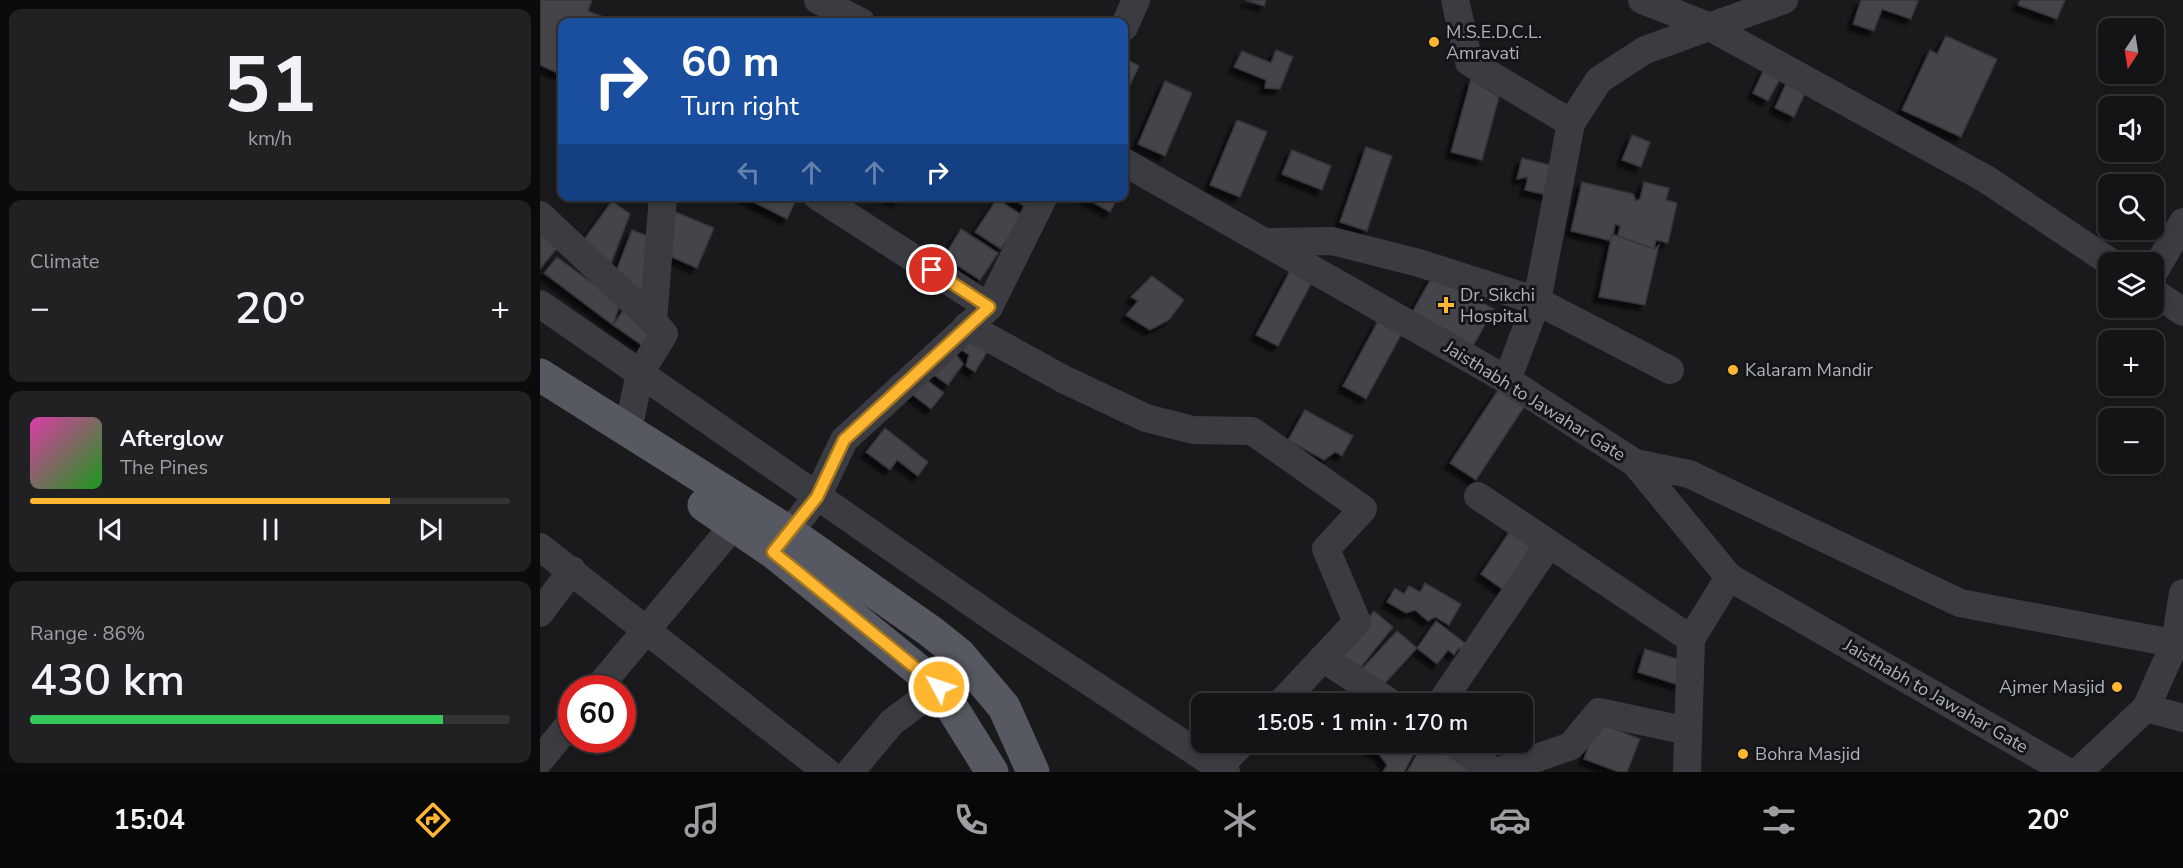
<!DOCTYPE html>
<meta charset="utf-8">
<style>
:root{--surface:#141416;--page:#212123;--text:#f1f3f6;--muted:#9d9ea1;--line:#333335;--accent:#ffb630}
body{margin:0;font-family:"Nunito Sans",sans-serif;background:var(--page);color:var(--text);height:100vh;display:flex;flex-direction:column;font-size:22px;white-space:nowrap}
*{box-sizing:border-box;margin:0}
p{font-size:20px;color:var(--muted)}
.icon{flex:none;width:33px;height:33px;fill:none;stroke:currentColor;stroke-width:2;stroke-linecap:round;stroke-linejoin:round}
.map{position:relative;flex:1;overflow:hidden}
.sheet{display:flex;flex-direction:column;gap:9px;padding:9px;background:#0b0b0c;width:540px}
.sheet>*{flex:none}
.banner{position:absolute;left:18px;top:18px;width:570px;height:183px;border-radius:12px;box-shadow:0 3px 9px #0003,0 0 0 2px var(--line);background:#1a4fa0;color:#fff;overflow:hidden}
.needle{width:39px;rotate:192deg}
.fabs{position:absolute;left:1558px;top:18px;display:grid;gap:12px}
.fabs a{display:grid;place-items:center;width:66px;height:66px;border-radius:12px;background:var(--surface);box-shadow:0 3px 9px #0003,0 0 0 2px var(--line);font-size:30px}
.speed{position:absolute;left:18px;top:675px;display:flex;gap:12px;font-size:30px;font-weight:700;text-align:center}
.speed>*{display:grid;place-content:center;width:78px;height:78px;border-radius:50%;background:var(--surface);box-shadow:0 3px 9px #0003,0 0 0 2px var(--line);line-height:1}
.speed .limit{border:9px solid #d22;background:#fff;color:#111}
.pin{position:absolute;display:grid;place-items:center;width:51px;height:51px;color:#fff;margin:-26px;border:3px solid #fff;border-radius:50%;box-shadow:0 2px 6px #0007}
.me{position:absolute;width:66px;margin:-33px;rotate:310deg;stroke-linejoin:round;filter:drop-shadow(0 0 4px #0008)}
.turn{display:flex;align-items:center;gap:21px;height:126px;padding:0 24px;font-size:27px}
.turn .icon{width:78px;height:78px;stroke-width:2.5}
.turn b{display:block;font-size:42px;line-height:51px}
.lanes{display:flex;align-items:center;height:57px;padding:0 24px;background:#0003;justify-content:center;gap:30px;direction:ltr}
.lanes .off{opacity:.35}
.big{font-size:45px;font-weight:600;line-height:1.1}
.sheet .widget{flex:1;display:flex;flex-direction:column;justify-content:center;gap:9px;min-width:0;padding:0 21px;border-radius:12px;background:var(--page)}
.sheet .dial{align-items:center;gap:0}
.dial b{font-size:78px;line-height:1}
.song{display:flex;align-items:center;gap:18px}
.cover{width:72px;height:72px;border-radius:9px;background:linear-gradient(135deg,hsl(320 70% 55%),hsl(120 70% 35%))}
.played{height:6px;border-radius:3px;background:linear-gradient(90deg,var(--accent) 75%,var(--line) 75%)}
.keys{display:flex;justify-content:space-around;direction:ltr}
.heat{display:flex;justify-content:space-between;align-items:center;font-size:33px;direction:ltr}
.charge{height:9px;border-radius:4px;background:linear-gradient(90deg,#34c759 86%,var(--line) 0)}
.trip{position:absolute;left:651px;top:693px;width:342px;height:60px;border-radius:12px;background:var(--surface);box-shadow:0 3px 9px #0003,0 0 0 2px var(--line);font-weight:600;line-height:60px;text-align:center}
.menu{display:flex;height:96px;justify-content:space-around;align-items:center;background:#080809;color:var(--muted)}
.menu .icon{width:42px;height:42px}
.menu .selected{color:var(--accent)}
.menu b{font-size:27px;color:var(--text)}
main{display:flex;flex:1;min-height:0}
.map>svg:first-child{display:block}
</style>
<main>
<section class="sheet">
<div class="widget dial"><b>51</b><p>km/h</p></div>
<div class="widget"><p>Climate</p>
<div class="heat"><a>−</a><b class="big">20°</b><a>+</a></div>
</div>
<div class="widget">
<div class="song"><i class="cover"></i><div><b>Afterglow</b><p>The Pines</p></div></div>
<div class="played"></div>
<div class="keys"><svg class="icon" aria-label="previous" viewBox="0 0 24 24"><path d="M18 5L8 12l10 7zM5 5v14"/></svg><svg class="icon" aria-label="pause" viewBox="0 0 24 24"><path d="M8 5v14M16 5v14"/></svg><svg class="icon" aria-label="next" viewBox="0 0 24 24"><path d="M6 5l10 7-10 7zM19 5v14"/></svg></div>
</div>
<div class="widget"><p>Range · 86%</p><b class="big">430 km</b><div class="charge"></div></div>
</section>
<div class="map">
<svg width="1643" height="772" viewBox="0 0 1643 772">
<defs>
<filter id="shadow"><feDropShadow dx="-5.5" dy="5.5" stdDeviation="1.5" flood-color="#0009"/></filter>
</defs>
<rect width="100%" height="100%" fill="#1a1a1d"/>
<g fill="#44454a" stroke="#343439" stroke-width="1.5" filter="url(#shadow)">
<polygon points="0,0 52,0 48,11 66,18 93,22 22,22 22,75 0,65"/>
<polygon points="705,0 726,0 724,6"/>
<polygon points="1321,0 1376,0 1378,1 1371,19 1342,9 1334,31 1313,24"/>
<polygon points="1480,0 1525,0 1517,19 1478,5"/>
<polygon points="1406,36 1457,59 1421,137 1362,110 1390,50 1397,54"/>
<polygon points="736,50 753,57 740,89 725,88 726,80 694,67 702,51 731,63"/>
<polygon points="584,58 599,66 584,97"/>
<polygon points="1226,65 1243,73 1228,101 1213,93"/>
<polygon points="1249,77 1268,87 1254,117 1235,108"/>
<polygon points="931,79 959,97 942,160 911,152"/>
<polygon points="625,81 652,93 625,156 598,144"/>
<polygon points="697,120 727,132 700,197 670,185"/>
<polygon points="1092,135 1110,142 1101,167 1082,160"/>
<polygon points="826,147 852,156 827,231 800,222"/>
<polygon points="752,150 791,166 782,190 742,174"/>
<polygon points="982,158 1014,166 1007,195 985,190 988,177 977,179"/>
<polygon points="1042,182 1093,194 1096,201 1100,199 1104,182 1129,188 1126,200 1137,203 1128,243 1116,240 1114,249 1077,240 1080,226 1075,224 1072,241 1031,231"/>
<polygon points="202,196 258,196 247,219"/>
<polygon points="345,196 361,196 358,202"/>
<polygon points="468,196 492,196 486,207"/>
<polygon points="542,196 579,196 570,212"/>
<polygon points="457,199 483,216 461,249 435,232"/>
<polygon points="72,201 90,214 70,266 40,245"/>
<polygon points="133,211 174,228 157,268 127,255"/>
<polygon points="421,229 458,253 440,280 404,257"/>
<polygon points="92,230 113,238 109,302 86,293 91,281 75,274"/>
<polygon points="0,233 18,247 0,269"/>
<polygon points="1072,234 1114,249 1119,245 1105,305 1059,297"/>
<polygon points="17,257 80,304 73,325 4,273"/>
<polygon points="750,271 772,282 738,346 716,335"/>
<polygon points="893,275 954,309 930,351 869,318"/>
<polygon points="612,276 644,300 629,320 610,330 586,315 598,301 591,297"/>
<polygon points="86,306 119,329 106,348 73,325"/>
<polygon points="838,321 862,333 826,399 803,386"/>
<polygon points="433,332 452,344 435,372 426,366 429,355 422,350"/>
<polygon points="413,350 423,364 408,385 387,370"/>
<polygon points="380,375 404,393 391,409 368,391"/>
<polygon points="958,390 984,407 936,480 910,463"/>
<polygon points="765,410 813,436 802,456 795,452 784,460 748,440"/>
<polygon points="345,428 388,462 378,476 357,460 350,470 326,452"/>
<polygon points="972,528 1000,547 968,593 941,574"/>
<polygon points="885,583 921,604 909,625 895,617 888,621 875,610 866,613 847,602 855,588 864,594 869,586 880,592"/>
<polygon points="834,611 853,627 816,673 796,657"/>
<polygon points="896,621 930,647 925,653 919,648 914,655 908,650 897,664 877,648"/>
<polygon points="857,631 877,648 838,691 818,673"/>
<polygon points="1105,649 1147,662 1139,685 1098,672"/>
<polygon points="1057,722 1100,739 1087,772 1079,772 1044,759"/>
<polygon points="818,742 880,742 864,772 843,772 847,765 839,754"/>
<polygon points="884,742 893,742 944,772 867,772"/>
</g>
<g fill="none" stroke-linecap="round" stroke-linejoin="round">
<g stroke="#3b3c42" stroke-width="28">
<polyline points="278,0 321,22"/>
<polyline points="915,0 929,62 1031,123 997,301 967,380"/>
<polyline points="1102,0 1168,26 1446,179 1570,262"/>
<polyline points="584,27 596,0"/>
<polyline points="1031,123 1059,80 1105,50 1244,0"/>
<polyline points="584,162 967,380 1095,463 1189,577 1528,772"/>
<polyline points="277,196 449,307"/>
<polyline points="0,215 113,321"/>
<polyline points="725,242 792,241 879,263 997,301 1130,370"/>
<polyline points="1614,272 1643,222"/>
<polyline points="1614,292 1643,312"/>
<polyline points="0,304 462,624 686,772"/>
<polyline points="427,326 525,380 606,418 653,430 712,431 823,509 786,549 817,622 740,704"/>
<polyline points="88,430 100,373 124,334 113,321 123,196"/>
<polyline points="1095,463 1149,474 1420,603 1643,645"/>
<polyline points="938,496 1151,639"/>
<polyline points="0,547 287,772"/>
<polyline points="235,550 277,497 304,440 449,307 504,196"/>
<polyline points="0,613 32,570"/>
<polyline points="783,658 852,704"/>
<polyline points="58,688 208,508"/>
<polyline points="900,704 1009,544"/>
<polyline points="1606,708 1635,643 1643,593"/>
<polyline points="911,742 955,772"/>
<polyline points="0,760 32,721"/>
<polyline points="679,767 703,742"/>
<polyline points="310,772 352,722 399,687"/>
<polyline points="957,772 1031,746 1059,712 1148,731"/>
<polyline points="1147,772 1151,639 1189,577"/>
<polyline points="1538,772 1606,708 1643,718"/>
</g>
<g stroke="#565962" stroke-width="33">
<polyline points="0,375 249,532 390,631 419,654 464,707 493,772"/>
<polyline points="164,505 233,552 399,687 452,772"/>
</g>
</g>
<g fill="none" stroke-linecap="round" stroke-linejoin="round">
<defs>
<polyline id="route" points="392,270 449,307 304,440 277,497 233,552 399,687"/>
</defs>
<use href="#route" stroke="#a6761f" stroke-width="15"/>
<use href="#route" stroke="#ffb630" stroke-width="10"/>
</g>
<g fill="#ffb630" stroke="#151518" stroke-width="2">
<circle cx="894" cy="42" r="6"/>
<path d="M903 296h6v6h6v6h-6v6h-6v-6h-6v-6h6z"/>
<circle cx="1193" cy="370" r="6"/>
<circle cx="1577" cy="687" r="6"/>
<circle cx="1203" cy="754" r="6"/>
</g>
<g text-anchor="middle" stroke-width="6" stroke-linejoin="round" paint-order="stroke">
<g font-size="18" fill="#abb1bd" stroke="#151518" text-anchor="start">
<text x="906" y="38">M.S.E.D.C.L.<tspan x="906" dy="21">Amravati</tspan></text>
<text x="920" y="301">Dr. Sikchi<tspan x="920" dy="21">Hospital</tspan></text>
<text x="1205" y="376">Kalaram Mandir</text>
<text x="1565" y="693" text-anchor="end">Ajmer Masjid</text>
<text x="1215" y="760">Bohra Masjid</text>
</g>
<g font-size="18" fill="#abb1bd" stroke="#151518">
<text transform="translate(995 401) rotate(32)" y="6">Jaisthabh to Jawahar Gate</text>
<text transform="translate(1396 696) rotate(30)" y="6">Jaisthabh to Jawahar Gate</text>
</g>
</g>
</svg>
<div class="fabs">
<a><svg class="needle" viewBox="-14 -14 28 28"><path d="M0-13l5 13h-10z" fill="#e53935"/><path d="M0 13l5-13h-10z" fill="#9d9ea1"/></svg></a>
<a><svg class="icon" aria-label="sound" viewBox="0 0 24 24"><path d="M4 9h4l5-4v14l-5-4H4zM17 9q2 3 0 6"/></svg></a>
<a><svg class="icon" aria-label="search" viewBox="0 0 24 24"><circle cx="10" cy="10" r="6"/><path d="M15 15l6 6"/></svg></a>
<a><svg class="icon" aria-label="layers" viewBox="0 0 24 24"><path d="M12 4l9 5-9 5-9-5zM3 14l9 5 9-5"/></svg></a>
<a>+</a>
<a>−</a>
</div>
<div class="speed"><div class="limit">60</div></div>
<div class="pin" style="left:392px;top:270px;background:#d93025"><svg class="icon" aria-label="arrive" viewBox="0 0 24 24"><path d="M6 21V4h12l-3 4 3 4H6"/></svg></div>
<svg class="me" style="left:399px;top:687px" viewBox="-20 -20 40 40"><circle r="17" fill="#ffb630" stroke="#fff" stroke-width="3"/><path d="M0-11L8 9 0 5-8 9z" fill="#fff"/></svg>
<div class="trip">15:05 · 1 min · 170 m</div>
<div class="banner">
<div class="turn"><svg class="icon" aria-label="right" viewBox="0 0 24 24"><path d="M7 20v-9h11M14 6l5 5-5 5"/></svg><div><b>60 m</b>Turn right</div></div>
<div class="lanes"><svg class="icon off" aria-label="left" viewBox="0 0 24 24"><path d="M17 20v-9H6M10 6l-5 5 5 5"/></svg><svg class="icon off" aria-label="ahead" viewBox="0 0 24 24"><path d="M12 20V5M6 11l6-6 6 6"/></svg><svg class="icon off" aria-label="ahead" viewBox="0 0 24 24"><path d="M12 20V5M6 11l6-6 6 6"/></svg><svg class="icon" aria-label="right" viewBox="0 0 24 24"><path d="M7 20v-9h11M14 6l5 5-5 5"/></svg></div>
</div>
</div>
</main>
<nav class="menu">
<b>15:04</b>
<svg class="icon selected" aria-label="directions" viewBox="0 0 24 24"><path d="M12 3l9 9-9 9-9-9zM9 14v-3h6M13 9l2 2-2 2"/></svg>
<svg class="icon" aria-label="music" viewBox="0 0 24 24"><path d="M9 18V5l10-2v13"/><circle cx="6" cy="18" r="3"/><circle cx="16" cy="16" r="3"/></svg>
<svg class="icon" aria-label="phone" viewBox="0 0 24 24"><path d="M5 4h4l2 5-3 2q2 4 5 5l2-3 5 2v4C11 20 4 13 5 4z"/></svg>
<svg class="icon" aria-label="climate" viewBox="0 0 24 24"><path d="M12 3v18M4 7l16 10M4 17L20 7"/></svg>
<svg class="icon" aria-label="car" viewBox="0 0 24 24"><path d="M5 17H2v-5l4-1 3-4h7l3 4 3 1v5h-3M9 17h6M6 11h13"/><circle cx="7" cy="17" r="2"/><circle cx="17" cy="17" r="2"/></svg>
<svg class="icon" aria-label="filters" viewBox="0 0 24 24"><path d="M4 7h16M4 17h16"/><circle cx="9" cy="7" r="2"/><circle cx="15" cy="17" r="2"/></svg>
<b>20°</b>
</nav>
